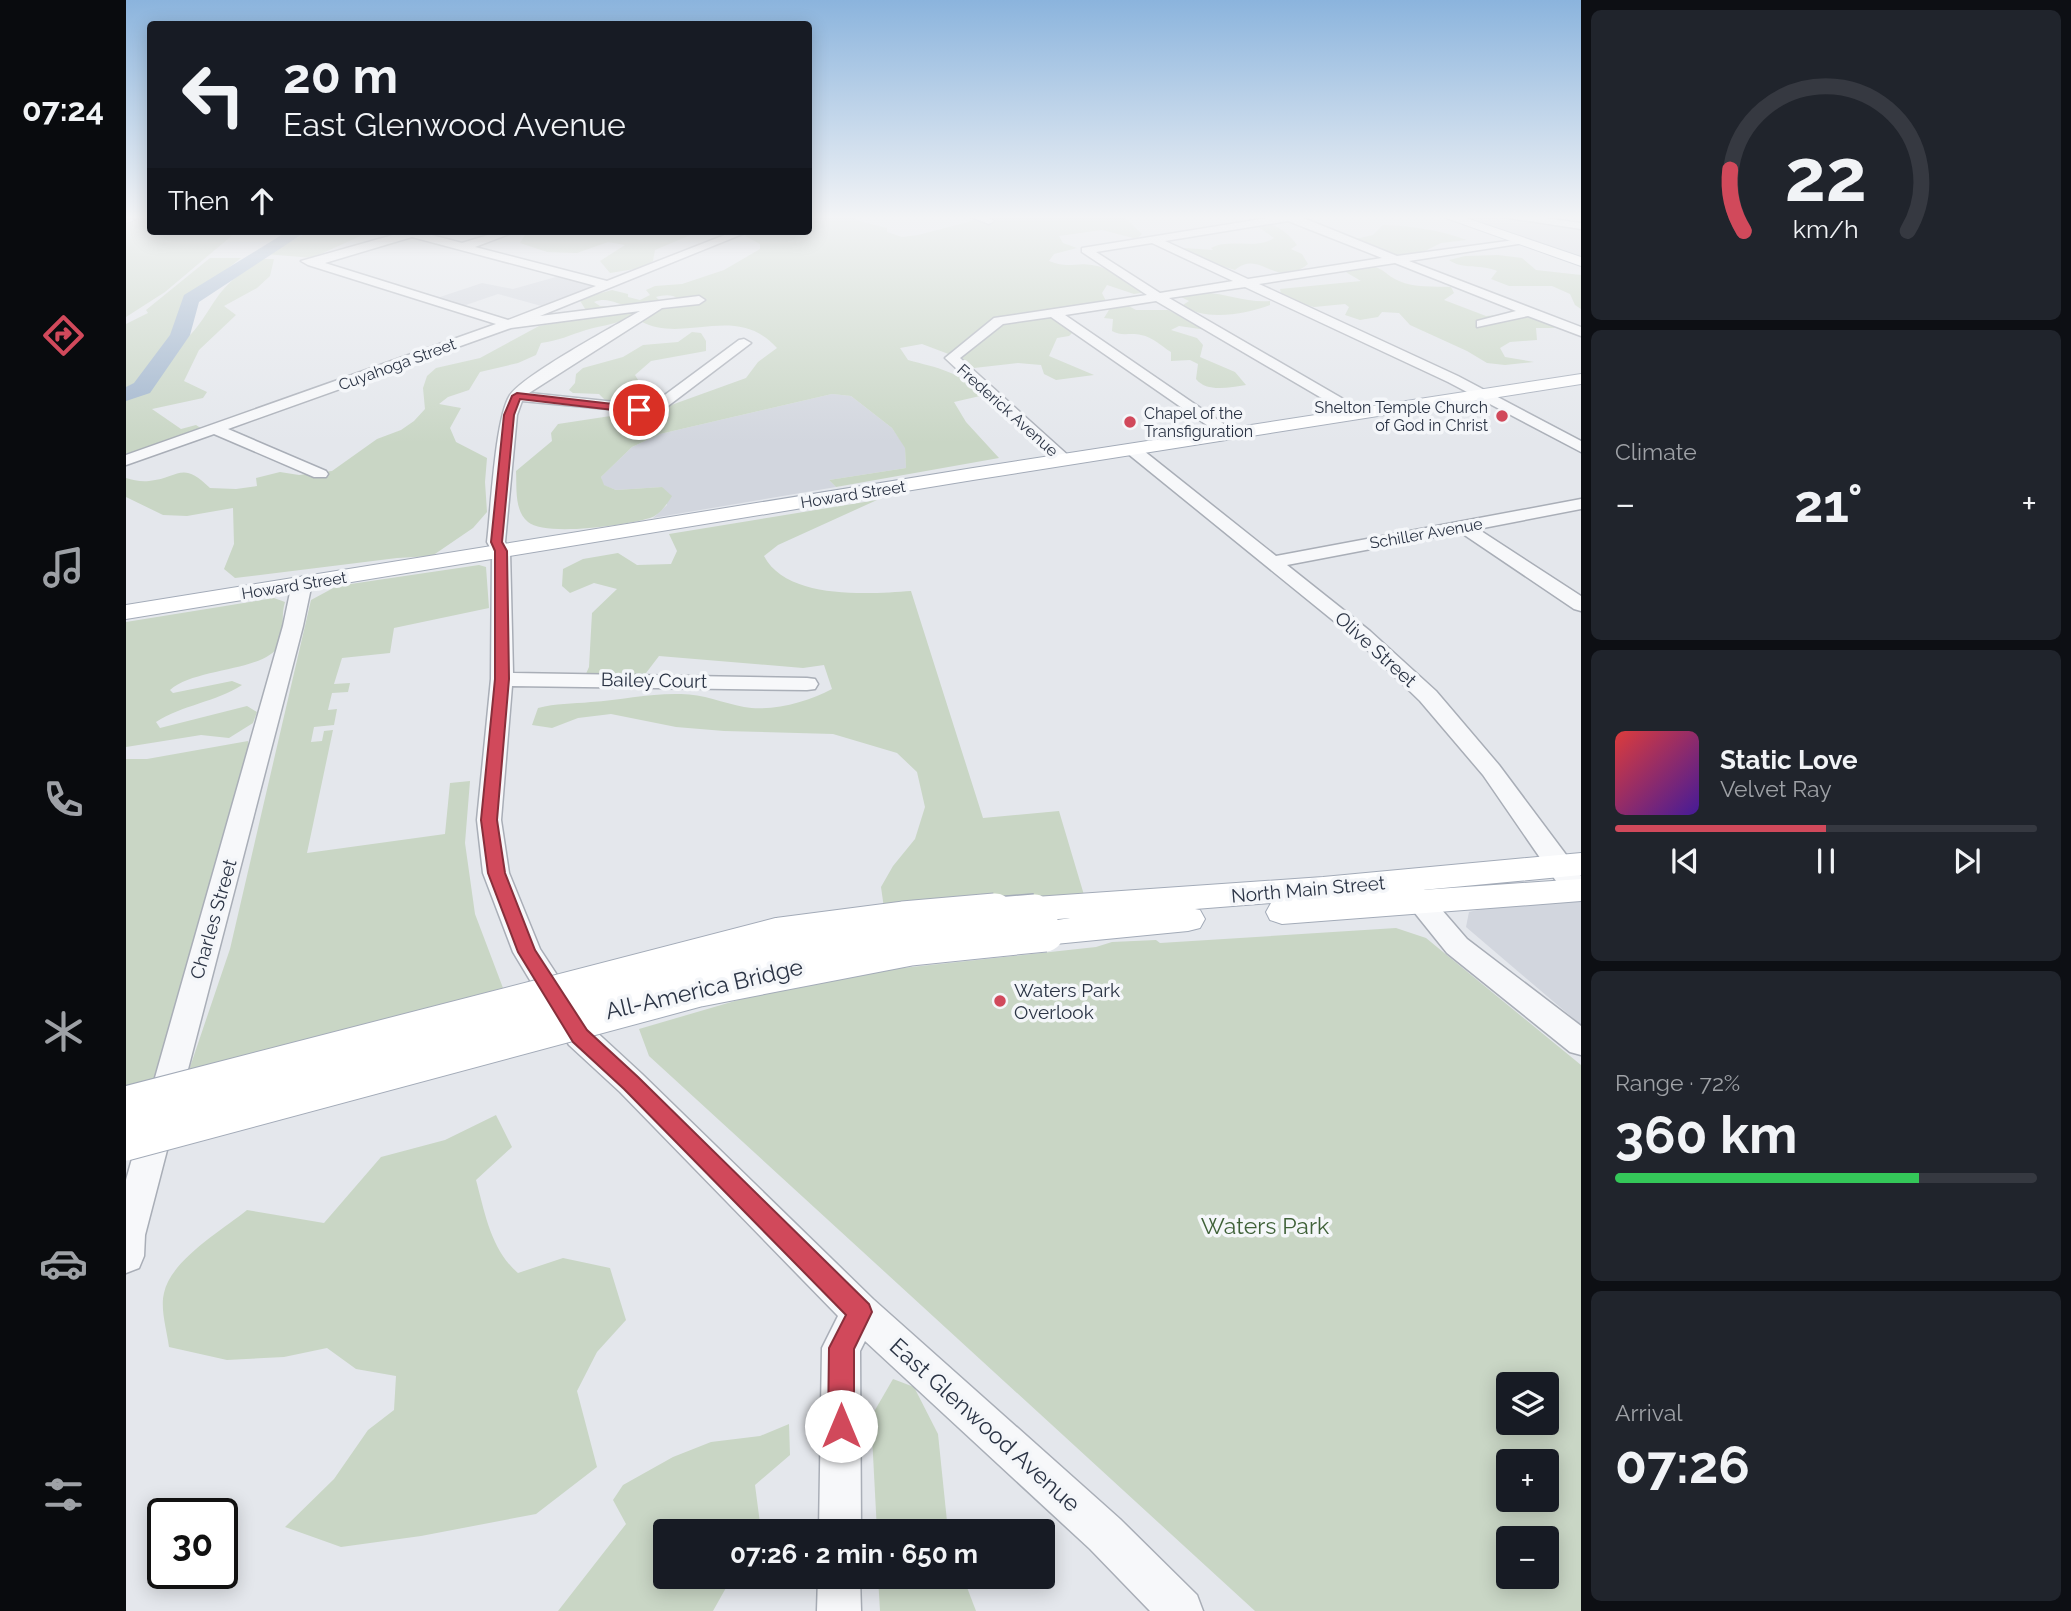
<!DOCTYPE html>
<meta charset="utf-8">
<style>
:root{--surface:#171b24;--page:#20242c;--text:#f1f3f6;--muted:#9ea1a6;--line:#363941;--accent:#d1495b}
body{margin:0;font-family:Raleway,sans-serif;background:var(--page);color:var(--text);height:100vh;display:flex;flex-direction:column;font-size:26px;white-space:nowrap}
*{box-sizing:border-box;margin:0}
p{font-size:23px;color:var(--muted)}
.icon{flex:none;width:38px;height:38px;fill:none;stroke:currentColor;stroke-width:2;stroke-linecap:round;stroke-linejoin:round}
.map{position:relative;flex:1;overflow:hidden}
.panel{display:flex;flex-direction:column;gap:10px;padding:10px;background:#0d0f14;width:490px}
.panel>*{flex:none}
.top-card{position:absolute;left:21px;top:21px;width:665px;height:214px;border-radius:7px;box-shadow:0 4px 18px #0003;background:#171b24;color:var(--text);overflow:hidden}
.tools{position:absolute;left:1370px;top:1372px;display:grid;gap:14px}
.tools a{display:grid;place-items:center;width:63px;height:63px;border-radius:7px;background:var(--surface);box-shadow:0 4px 18px #0003;font-size:35px}
.speed{position:absolute;left:21px;top:1498px;display:flex;gap:14px;font-size:35px;font-weight:700;text-align:center}
.speed>*{display:grid;place-content:center;width:91px;height:91px;border-radius:50%;background:var(--surface);box-shadow:0 4px 18px #0003;line-height:1}
.speed .limit{border:4px solid #111;border-radius:10px;background:#fff;color:#111}
.pin{position:absolute;display:grid;place-items:center;width:60px;height:60px;color:#fff;margin:-30px;border:4px solid #fff;border-radius:50%;box-shadow:0 2px 7px #0007}
.me{position:absolute;width:77px;margin:-38px;rotate:0deg;stroke-linejoin:round;filter:drop-shadow(0 0 5px #0008)}
.turn{display:flex;align-items:center;gap:24px;height:147px;padding:0 21px;font-size:32px}
.turn .icon{width:91px;height:91px;stroke-width:2.5}
.turn b{display:block;font-size:49px;line-height:60px}
.then{display:flex;align-items:center;height:66px;padding:0 21px;background:#0003;gap:14px;font-size:26px}
.big{font-size:52px;font-weight:700;line-height:1.1}
.panel .widget{flex:1;display:flex;flex-direction:column;justify-content:center;gap:10px;min-width:0;padding:0 24px;border-radius:10px;background:var(--page)}
.panel .dial{align-items:center;gap:0}
.dial svg{height:182px;overflow:visible;fill:none;stroke:var(--line);stroke-width:7;stroke-linecap:round;text-anchor:middle}
.dial text{fill:var(--text);stroke:none}
.song{display:flex;align-items:center;gap:21px}
.cover{width:84px;height:84px;border-radius:10px;background:linear-gradient(135deg,hsl(0 70% 55%),hsl(260 70% 35%))}
.played{height:7px;border-radius:4px;background:linear-gradient(90deg,var(--accent) 50%,var(--line) 50%)}
.keys{display:flex;justify-content:space-around;direction:ltr}
.heat{display:flex;justify-content:space-between;align-items:center;font-size:38px;direction:ltr}
.charge{height:10px;border-radius:5px;background:linear-gradient(90deg,#34c759 72%,var(--line) 0)}
.trip{position:absolute;left:527px;top:1519px;width:402px;height:70px;border-radius:7px;background:var(--surface);box-shadow:0 4px 18px #0003;font-weight:700;line-height:70px;text-align:center}
main{display:flex;flex:1;min-height:0}
.menu{display:flex;flex-direction:column;width:126px;justify-content:space-around;align-items:center;background:#090b0e;color:var(--muted)}
.menu .icon{width:49px;height:49px}
.menu .current{color:var(--accent)}
.menu b{font-size:32px;color:var(--text)}
.map>svg:first-child{display:block}
</style>
<main>
<nav class="menu">
<b>07:24</b>
<svg class="icon current" aria-label="directions" viewBox="0 0 24 24"><path d="M12 3l9 9-9 9-9-9zM9 14v-3h6M13 9l2 2-2 2"/></svg>
<svg class="icon" aria-label="music" viewBox="0 0 24 24"><path d="M9 18V5l10-2v13"/><circle cx="6" cy="18" r="3"/><circle cx="16" cy="16" r="3"/></svg>
<svg class="icon" aria-label="phone" viewBox="0 0 24 24"><path d="M5 4h4l2 5-3 2q2 4 5 5l2-3 5 2v4C11 20 4 13 5 4z"/></svg>
<svg class="icon" aria-label="climate" viewBox="0 0 24 24"><path d="M12 3v18M4 7l16 10M4 17L20 7"/></svg>
<svg class="icon" aria-label="car" viewBox="0 0 24 24"><path d="M5 17H2v-5l4-1 3-4h7l3 4 3 1v5h-3M9 17h6M6 11h13"/><circle cx="7" cy="17" r="2"/><circle cx="17" cy="17" r="2"/></svg>
<svg class="icon" aria-label="filters" viewBox="0 0 24 24"><path d="M4 7h16M4 17h16"/><circle cx="9" cy="7" r="2"/><circle cx="15" cy="17" r="2"/></svg>
</nav>
<div class="map">
<svg width="1455" height="1611" viewBox="0 0 1455 1611">
<rect width="100%" height="100%" fill="#e4e7ec"/>
<g fill="#d2d6de">
<polygon points="1336,217 1360,217 1455,229 1455,257"/>
<polygon points="437,275 470,284 419,307 372,294 337,306 311,298 356,283 387,289"/>
<polygon points="706,394 725,396 766,428 779,447 780,468 703,480 710,487 527,518 541,505 536,487 490,490 477,485 475,477 506,447 534,434"/>
<polygon points="1455,897 1455,1025 1340,927 1343,912 1376,904"/>
</g>
<g fill="#c9d6c5" fill-rule="evenodd">
<polygon points="0,217 24,217 24,231 116,231 109,233 39,292 0,317"/>
<path d="M 687,217 L 730,217 L 730,220 L 761,228 L 761,232 L 776,237 L 792,235 L 861,217 L 998,217 L 1016,234 L 1011,239 L 976,230 L 933,236 L 937,243 L 951,248 L 928,254 L 923,261 C 944,269 948,262 966,265 C 986,268 1003,281 1020,292 L 1008,294 L 981,285 L 976,293 L 980,301 L 930,317 L 948,331 L 943,336 L 931,338 L 923,356 L 968,375 L 930,380 L 918,374 L 915,365 L 892,363 L 848,368 L 841,361 L 796,344 L 774,348 L 782,360 C 811,368 835,371 854,396 L 828,402 L 840,422 L 873,458 L 710,487 L 703,480 L 780,468 L 779,448 L 766,428 L 725,396 L 706,394 L 534,434 L 506,447 L 475,477 L 478,485 L 490,490 L 536,487 L 546,496 C 541,504 534,515 524,518 C 502,525 419,537 402,522 C 388,511 391,487 390,471 L 426,441 L 425,433 L 432,424 L 537,408 L 620,378 L 632,362 L 651,348 C 610,302 558,345 514,321 L 552,299 C 547,294 537,295 530,297 L 533,300 L 530,304 C 522,304 514,306 506,306 C 491,306 483,296 468,302 L 474,306 L 483,307 L 461,312 L 453,299 L 486,290 L 502,294 L 502,297 L 514,300 L 524,295 L 520,290 L 529,286 L 556,284 L 598,270 L 634,249 L 634,244 L 619,236 C 635,226 663,231 682,231 L 683,219 Z"/>
<path d="M 1141,223 C 1154,227 1163,234 1171,245 L 1165,249 L 1176,254 L 1182,264 C 1149,291 1135,248 1109,270 L 1081,262 L 1058,248 L 1087,250 L 1085,248 C 1104,238 1129,250 1148,238 L 1131,226 Z"/>
<path d="M 1257,225 C 1286,226 1313,230 1341,240 L 1315,243 L 1295,253 L 1266,255 L 1229,239 L 1247,235 Z"/>
<polygon points="185,231 287,231 263,234 241,233 186,258 140,254"/>
<polygon points="424,231 574,231 529,250 527,261 515,268 484,273 474,261 499,245 482,242 451,253 421,252 394,243 399,235"/>
<path d="M 1372,255 L 1396,258 L 1410,270 L 1455,275 L 1455,309 L 1449,305 L 1444,294 L 1426,286 L 1383,286 L 1365,279 L 1371,271 C 1356,264 1337,270 1323,260 L 1339,256 Z"/>
<path d="M 84,258 L 115,258 L 67,296 L 69,296 L 65,299 L 54,335 L 46,348 C 66,340 79,315 90,299 C 100,284 117,271 131,259 L 148,259 L 144,276 L 131,288 L 98,306 L 110,315 L 73,350 L 58,381 L 81,392 L 77,398 L 26,409 L 55,429 L 70,425 L 76,429 L 0,456 L 0,324 L 22,313 L 20,310 Z"/>
<path d="M 1243,266 C 1259,268 1259,275 1273,281 C 1288,288 1308,286 1325,287 L 1328,293 L 1318,300 L 1360,316 L 1385,314 L 1418,321 L 1429,328 L 1410,328 L 1411,340 L 1384,342 L 1374,348 L 1379,357 L 1408,362 L 1379,365 L 1361,363 L 1341,351 L 1284,325 L 1273,313 L 1256,312 L 1252,317 L 1234,320 L 1219,315 L 1223,307 L 1219,304 L 1188,307 L 1156,298 L 1154,289 L 1235,281 L 1218,271 Z"/>
<path d="M 1075,293 C 1099,292 1119,303 1144,301 L 1144,305 C 1120,314 1078,322 1057,305 L 1063,301 L 1055,297 Z"/>
<path d="M 999,304 L 1010,310 L 1042,310 L 1081,330 L 1053,326 L 1045,330 L 1071,338 L 1077,345 L 1074,357 L 1109,372 L 1120,385 C 1104,387 1081,393 1070,379 L 1072,364 L 1064,360 L 1045,361 L 1045,352 C 1035,346 1027,337 1015,335 C 1005,332 996,337 986,331 L 987,319 L 978,318 L 986,305 Z"/>
<path d="M 503,311 L 509,314 C 494,324 477,325 460,330 C 444,335 432,341 415,343 L 410,355 L 392,363 L 354,372 L 343,390 L 322,397 L 313,404 L 335,408 L 324,428 L 330,442 L 361,458 L 359,482 L 361,512 L 347,528 L 306,556 L 271,558 L 109,578 L 98,569 L 108,544 L 107,508 L 61,516 L 37,515 L 0,497 L 0,478 C 7,480 15,482 23,481 C 54,478 55,460 84,488 L 110,489 L 131,486 L 130,478 L 154,472 L 173,475 L 206,471 L 251,439 L 275,430 L 288,421 L 299,409 L 297,388 L 301,376 L 310,368 L 354,358 L 413,326 Z"/>
<polygon points="566,332 575,333 580,341 580,351 525,361 509,375 517,388 495,401 481,402 473,394 447,393 443,390 449,383 450,374 457,368 497,357 517,345 552,342"/>
<path d="M 751,500 L 652,545 L 638,556 C 661,600 742,594 785,591 L 857,818 L 933,811 L 961,905 L 760,922 L 755,887 L 767,866 L 789,839 L 799,807 L 791,772 L 771,753 L 707,734 L 598,731 L 550,727 L 485,714 L 452,718 L 426,728 L 406,725 L 412,708 C 430,703 446,704 465,702 C 495,700 525,693 555,694 C 577,694 597,703 618,707 C 645,712 682,702 706,689 L 698,665 L 677,668 L 533,656 L 517,677 L 459,676 L 463,667 L 466,613 L 491,589 L 468,583 L 444,593 L 436,586 L 437,569 L 457,559 L 492,553 L 511,565 L 545,564 L 551,551 L 543,534 Z"/>
<polygon points="353,565 360,567 363,608 268,628 264,653 216,658 208,684 224,683 222,692 206,693 202,710 211,709 208,725 188,727 185,742 196,741 198,731 207,730 181,853 319,834 324,783 344,781 339,843 349,914 377,988 63,1070 104,949 185,600 211,586"/>
<path d="M 148,598 L 159,602 C 154,618 160,631 154,644 C 140,672 70,667 44,690 L 47,693 L 106,681 L 116,685 C 90,702 56,705 30,722 L 34,728 L 121,706 L 131,712 L 127,723 L 103,738 L 75,735 L 0,747 L 0,622 Z"/>
<polygon points="122,741 122,753 32,1078 0,1086 0,759 21,759"/>
<path d="M 1270,928 L 1300,938 L 1455,1065 L 1455,1611 L 1129,1611 L 523,1056 L 513,1029 L 619,998 L 767,969 L 970,947 L 986,942 L 1030,940 L 1034,943 ZM 1382,1384 L 1421,1384 L 1421,1423 L 1382,1423 ZM 1382,1461 L 1421,1461 L 1421,1500 L 1382,1500 ZM 1382,1538 L 1421,1538 L 1421,1577 L 1382,1577 Z"/>
<path d="M 370,1115 L 386,1147 L 350,1180 C 359,1213 365,1250 392,1273 L 437,1258 L 484,1268 L 500,1320 L 471,1352 L 451,1391 L 471,1467 L 410,1514 L 295,1536 L 215,1547 L 159,1527 L 208,1479 L 242,1430 L 268,1410 L 270,1376 L 230,1369 L 201,1348 L 158,1357 L 101,1360 L 43,1347 C 41,1331 34,1309 38,1293 C 45,1260 95,1231 121,1210 L 198,1223 L 255,1157 L 319,1140 Z"/>
<polygon points="767,1379 788,1387 812,1434 822,1531 751,1531 745,1417"/>
<polygon points="663,1424 664,1455 629,1485 635,1531 539,1531 539,1577 606,1577 587,1611 432,1611 500,1524 487,1500 497,1485 547,1457 585,1442 634,1436"/>
<polygon points="752,1577 837,1577 850,1611 754,1611"/>
</g>
<g fill="none" stroke-linecap="round" stroke-linejoin="round">
<polygon fill="#9fb4cc" fill-rule="evenodd" points="162,231 181,231 73,302 64,335 24,393 0,401 0,387 8,383 44,335 58,295"/>
<defs>
<g id="minor">
<polygon points="845,217 862,217 868,221 863,224"/>
<path d="M 1147,217 L 1175,217 L 1271,256 L 1396,239 L 1396,243 L 1392,244 L 1283,261 L 1455,327 L 1455,336 L 1402,316 L 1351,327 L 1351,321 L 1390,311 L 1269,263 L 1133,284 L 1332,376 L 1455,441 L 1455,452 L 1322,382 L 1119,287 L 1043,298 L 1238,411 L 1241,414 L 1238,417 L 1228,417 L 1030,301 L 939,315 L 1108,431 L 1111,434 L 1108,437 L 1098,437 L 925,317 L 877,324 L 834,358 L 944,457 L 946,460 L 944,463 L 932,463 L 819,358 L 868,318 L 1021,295 L 956,252 L 956,248 ZM 1162,221 L 1256,258 L 1122,279 L 1039,241 ZM 1026,243 L 1107,281 L 1034,293 L 970,252 Z"/>
<polygon points="1376,217 1411,217 1455,223 1455,229"/>
<path d="M 281,231 L 299,231 L 298,233 L 336,243 L 375,231 L 391,231 L 349,247 L 481,281 L 609,231 L 624,231 L 414,316 L 573,296 L 579,300 L 573,304 L 536,308 L 403,393 L 518,405 L 532,400 L 613,340 L 618,339 L 625,343 L 542,406 L 525,413 L 396,401 L 391,415 L 379,542 L 384,551 L 387,673 L 681,678 L 689,679 L 692,684 L 689,689 L 681,690 L 386,686 L 375,820 L 383,873 L 414,949 L 465,1027 L 516,1074 L 747,1299 L 994,1519 L 1071,1595 L 1077,1611 L 1024,1611 L 964,1549 L 739,1341 L 734,1351 L 735,1531 L 693,1531 L 696,1348 L 712,1316 L 494,1092 L 443,1045 L 387,952 L 357,873 L 351,820 L 365,679 L 366,551 L 361,542 C 365,510 369,418 384,395 C 399,374 487,327 514,311 L 385,328 L 102,429 L 200,471 L 202,474 L 200,477 L 188,477 L 88,434 L 0,465 L 0,455 L 370,324 L 182,265 L 175,261 ZM 286,237 L 470,286 L 382,320 L 199,263 Z"/>
<polygon points="1007,445 1013,447 1150,556 1455,499 1455,509 1352,529 1455,596 1455,611 1448,609 1334,532 1161,565 1244,631 1310,691 1373,765 1444,860 1455,876 1455,898 1441,897 1357,775 1294,701 1230,639 1001,453 999,450"/>
<polygon points="176,577 186,583 177,626 19,1235 18,1256 13,1268 0,1273 0,1180 157,626 166,583"/>
<polygon points="1281,878 1290,880 1341,939 1455,1026 1455,1055 1444,1052 1321,953 1268,887 1272,880"/>
<polygon points="692,1577 734,1577 735,1611 691,1611"/>
</g>
<g id="major">
<polygon points="1317,217 1337,217 1455,257 1455,266"/>
<polygon points="1455,374 1455,384 847,480 0,619 0,605 847,468"/>
<polygon points="1455,853 1455,875 1296,890 1455,879 1455,901 1156,924 1144,920 1140,912 1145,903 1069,909 1074,910 1079,919 1074,928 1062,931 919,945 907,942 902,933 907,924 944,918 909,921 897,917 893,909 897,901 909,897 1197,877"/>
</g>
</defs>
<use href="#minor" stroke="#a9aeb7" stroke-width="3"/>
<use href="#major" stroke="#a3abb8" stroke-width="2"/>
<use href="#minor" fill="#f7f8fa" fill-rule="evenodd"/>
<use href="#major" fill="#fff" fill-rule="evenodd"/>
<defs>
<polyline id="rail" points="0,222 14,217"/>
</defs>
<use href="#rail" stroke="#7d8696" stroke-width="3.5"/>
<use href="#rail" stroke="#f4f6f9" stroke-width="2.5" stroke-dasharray="8" stroke-linecap="butt"/>
<defs>
<polyline id="major-bridge-far1" points="848,914 909,909"/>
<g id="major-bridge">
<polyline points="0,1105 654,936 777,920 869,912"/>
<polyline points="0,1142 573,988 784,947 919,933"/>
</g>
</defs>
<use href="#major-bridge-far1" stroke="#a3abb8" stroke-width="32" stroke-linecap="butt"/>
<use href="#major-bridge" stroke="#a3abb8" stroke-width="39" stroke-linecap="butt"/>
<use href="#major-bridge-far1" stroke="#fff" stroke-width="29"/>
<use href="#major-bridge" stroke="#fff" stroke-width="37"/>
</g>
<linearGradient id="sky" x2="0" y2="1"><stop stop-color="#8bb4dd"/><stop offset="0.49" stop-color="#f3f4f6"/><stop offset="1" stop-color="#f3f4f6" stop-opacity="0"/></linearGradient>
<rect width="1455" height="443" fill="url(#sky)"/>
<polygon fill="#d1495b" stroke="#882f3b" stroke-width="2" points="391,393 513,407 518,410 513,413 394,399 388,415 376,542 381,551 383,679 371,820 379,873 409,950 461,1030 512,1077 743,1304 746,1312 728,1349 728,1426 724,1435 715,1439 706,1435 702,1426 703,1348 720,1315 498,1089 447,1042 392,952 362,873 355,820 369,679 369,551 365,542 378,415 386,396"/>
<g fill="#d1495b" stroke="#f4f6f9" stroke-width="2.5">
<circle cx="1376" cy="416" r="7"/>
<circle cx="1004" cy="422" r="7"/>
<circle cx="874" cy="1001" r="7"/>
</g>
<g text-anchor="middle" stroke-width="7" stroke-linejoin="round" paint-order="stroke">
<g font-size="16" fill="#2b3445" stroke="#f4f6f9">
<text transform="translate(271 364) rotate(-20)" y="6">Cuyahoga Street</text>
<text transform="translate(882 410) rotate(42)" y="6">Frederick Avenue</text>
<text transform="translate(727 494) rotate(-9)" y="6">Howard Street</text>
<text transform="translate(1300 533) rotate(-10)" y="6">Schiller Avenue</text>
<text transform="translate(168 585) rotate(-9)" y="6">Howard Street</text>
</g>
<g font-size="16" fill="#2b3445" stroke="#f4f6f9" text-anchor="end">
<text x="1362" y="413">Shelton Temple Church<tspan x="1362" dy="18">of God in Christ</tspan></text>
<text x="1018" y="419" text-anchor="start">Chapel of the<tspan x="1018" dy="18">Transfiguration</tspan></text>
</g>
<g font-size="19" fill="#2b3445" stroke="#f4f6f9">
<text transform="translate(1250 649) rotate(42)" y="7">Olive Street</text>
<text transform="translate(528 680) rotate(1)" y="7">Bailey Court</text>
<text transform="translate(1182 889) rotate(-5)" y="7">North Main Street</text>
<text transform="translate(87 919) rotate(-74)" y="7">Charles Street</text>
</g>
<g font-size="19" fill="#2b3445" stroke="#f4f6f9" text-anchor="start">
<text x="888" y="997">Waters Park<tspan x="888" dy="22">Overlook</tspan></text>
</g>
<g font-size="23" fill="#2b3445" stroke="#f4f6f9">
<text transform="translate(578 989) rotate(-13)" y="8">All-America Bridge</text>
<text transform="translate(859 1425) rotate(42)" y="8">East Glenwood Avenue</text>
</g>
<g font-size="23" fill="#3f6138" stroke="#f4f6f9">
<text x="1139" y="1234">Waters Park</text>
</g>
</g>
</svg>
<div class="tools">
<a><svg class="icon" aria-label="layers" viewBox="0 0 24 24"><path d="M12 4l9 5-9 5-9-5zM3 14l9 5 9-5"/></svg></a>
<a>+</a>
<a>−</a>
</div>
<div class="speed"><div class="limit">30</div></div>
<div class="pin" style="left:513px;top:410px;background:#d93025"><svg class="icon" aria-label="arrive" viewBox="0 0 24 24"><path d="M6 21V4h12l-3 4 3 4H6"/></svg></div>
<svg class="me" style="left:715px;top:1426px" viewBox="-20 -20 40 40"><circle r="19" fill="#fff"/><path d="M0-13L10 11 0 6-10 11z" fill="#d1495b"/></svg>
<div class="trip">07:26 · 2 min · 650 m</div>
<div class="top-card">
<div class="turn"><svg class="icon" aria-label="left" viewBox="0 0 24 24"><path d="M17 20v-9H6M10 6l-5 5 5 5"/></svg><div><b>20 m</b>East Glenwood Avenue</div></div>
<div class="then">Then<svg class="icon" aria-label="ahead" viewBox="0 0 24 24"><path d="M12 20V5M6 11l6-6 6 6"/></svg></div>
</div>
</div>
<section class="panel">
<div class="widget dial"><svg viewBox="0 0 100 80">
<path d="M14 69A42 42 0 1 1 86 69"/>
<path d="M14 69A42 42 0 0 1 8 42" stroke="#d1495b"/>
<text x="50" y="56" font-size="32" font-weight="700">22</text>
<text x="50" y="72" font-size="11">km/h</text>
</svg></div>
<div class="widget"><p>Climate</p>
<div class="heat"><a>−</a><b class="big">21°</b><a>+</a></div>
</div>
<div class="widget">
<div class="song"><i class="cover"></i><div><b>Static Love</b><p>Velvet Ray</p></div></div>
<div class="played"></div>
<div class="keys"><svg class="icon" aria-label="previous" viewBox="0 0 24 24"><path d="M18 5L8 12l10 7zM5 5v14"/></svg><svg class="icon" aria-label="pause" viewBox="0 0 24 24"><path d="M8 5v14M16 5v14"/></svg><svg class="icon" aria-label="next" viewBox="0 0 24 24"><path d="M6 5l10 7-10 7zM19 5v14"/></svg></div>
</div>
<div class="widget"><p>Range · 72%</p><b class="big">360 km</b><div class="charge"></div></div>
<div class="widget"><p>Arrival</p><b class="big">07:26</b></div>
</section>
</main>
